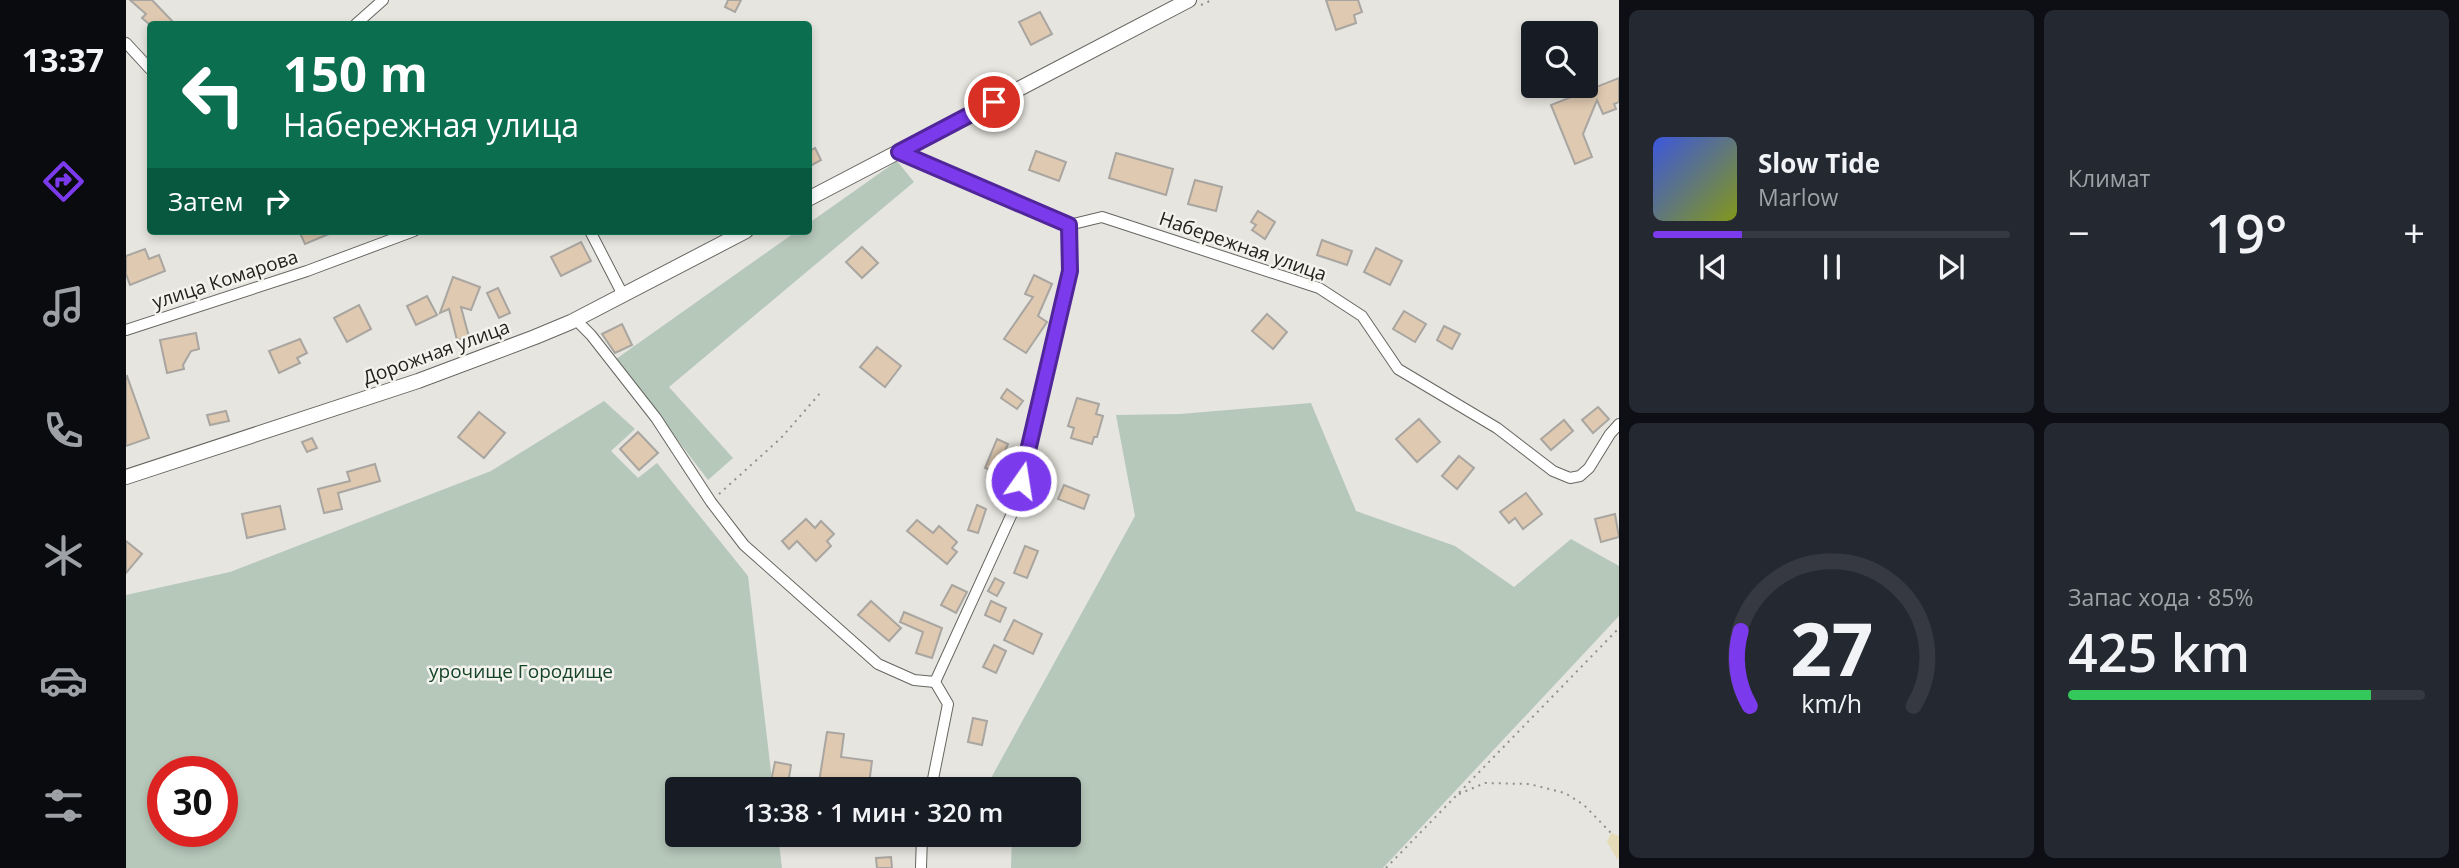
<!DOCTYPE html>
<html lang="ru">
<meta charset="utf-8">
<style>
:root{--surface:#171b24;--page:#242831;--text:#f1f3f6;--muted:#9ea1a6;--line:#363941;--accent:#7c3aed}
body{margin:0;font-family:"Open Sans",sans-serif;background:var(--page);color:var(--text);height:100vh;display:flex;flex-direction:column;font-size:26px;white-space:nowrap}
*{box-sizing:border-box;margin:0}
p{font-size:23px;color:var(--muted)}
.icon{flex:none;width:38px;height:38px;fill:none;stroke:currentColor;stroke-width:2;stroke-linecap:round;stroke-linejoin:round}
.map{position:relative;flex:1;overflow:hidden}
.panel{display:flex;flex-direction:column;gap:10px;padding:10px;background:#0d0f14;width:840px}
.panel>*{flex:none}
.top-card{position:absolute;left:21px;top:21px;width:665px;height:214px;border-radius:7px;box-shadow:0 4px 10px #0003;background:#0b6e4f;color:#fff;overflow:hidden}
.controls{position:absolute;left:1395px;top:21px;display:grid;gap:14px}
.controls a{display:grid;place-items:center;width:77px;height:77px;border-radius:7px;background:var(--surface);box-shadow:0 4px 10px #0003;font-size:35px}
.speed{position:absolute;left:21px;top:756px;display:flex;gap:14px;font-size:35px;font-weight:700;text-align:center}
.speed>*{display:grid;place-content:center;width:91px;height:91px;border-radius:50%;background:var(--surface);box-shadow:0 4px 10px #0003;line-height:1}
.speed .limit{border:10px solid #d22;background:#fff;color:#111}
.pin{position:absolute;display:grid;place-items:center;width:60px;height:60px;color:#fff;margin:-30px;border:4px solid #fff;border-radius:50%;box-shadow:0 2px 7px #0007}
.me{position:absolute;width:77px;margin:-38px;rotate:13deg;stroke-linejoin:round;filter:drop-shadow(0 0 5px #0008)}
.turn{display:flex;align-items:center;gap:24px;height:147px;padding:0 21px;font-size:32px}
.turn .icon{width:91px;height:91px;stroke-width:2.5}
.turn b{display:block;font-size:49px;line-height:60px}
.then{display:flex;align-items:center;height:66px;padding:0 21px;background:#0003;gap:14px;font-size:26px}
.big{font-size:52px;font-weight:600;line-height:1.1}
.panel .card{flex:1;display:flex;flex-direction:column;justify-content:center;gap:10px;min-width:0;padding:0 24px;border-radius:10px;background:var(--page)}
.panel .dial{align-items:center;gap:0}
.dial svg{height:182px;overflow:visible;fill:none;stroke:var(--line);stroke-width:7;stroke-linecap:round;text-anchor:middle}
.dial text{fill:var(--text);stroke:none}
.song{display:flex;align-items:center;gap:21px}
.cover{width:84px;height:84px;border-radius:10px;background:linear-gradient(135deg,hsl(230 70% 55%),hsl(70 70% 35%))}
.played{height:7px;border-radius:4px;background:linear-gradient(90deg,var(--accent) 25%,var(--line) 25%)}
.keys{display:flex;justify-content:space-around;direction:ltr}
.heat{display:flex;justify-content:space-between;align-items:center;font-size:38px;direction:ltr}
.charge{height:10px;border-radius:5px;background:linear-gradient(90deg,#34c759 85%,var(--line) 0)}
.panel .tiles{flex:1;display:grid;gap:10px;grid-template-columns:repeat(2,1fr)}
.trip{position:absolute;left:539px;top:777px;width:416px;height:70px;border-radius:7px;background:var(--surface);box-shadow:0 4px 10px #0003;font-weight:600;line-height:70px;text-align:center}
main{display:flex;flex:1;min-height:0}
.tabs{display:flex;flex-direction:column;width:126px;justify-content:space-around;align-items:center;background:#090b0e;color:var(--muted)}
.tabs .icon{width:49px;height:49px}
.tabs .on{color:var(--accent)}
.tabs b{font-size:32px;color:var(--text)}
.map>svg:first-child{display:block}
</style>
<main>
<nav class="tabs">
<b>13:37</b>
<svg class="icon on" aria-label="directions" viewBox="0 0 24 24"><path d="M12 3l9 9-9 9-9-9zM9 14v-3h6M13 9l2 2-2 2"/></svg>
<svg class="icon" aria-label="music" viewBox="0 0 24 24"><path d="M9 18V5l10-2v13"/><circle cx="6" cy="18" r="3"/><circle cx="16" cy="16" r="3"/></svg>
<svg class="icon" aria-label="phone" viewBox="0 0 24 24"><path d="M5 4h4l2 5-3 2q2 4 5 5l2-3 5 2v4C11 20 4 13 5 4z"/></svg>
<svg class="icon" aria-label="climate" viewBox="0 0 24 24"><path d="M12 3v18M4 7l16 10M4 17L20 7"/></svg>
<svg class="icon" aria-label="car" viewBox="0 0 24 24"><path d="M5 17H2v-5l4-1 3-4h7l3 4 3 1v5h-3M9 17h6M6 11h13"/><circle cx="7" cy="17" r="2"/><circle cx="17" cy="17" r="2"/></svg>
<svg class="icon" aria-label="filters" viewBox="0 0 24 24"><path d="M4 7h16M4 17h16"/><circle cx="9" cy="7" r="2"/><circle cx="15" cy="17" r="2"/></svg>
</nav>
<div class="map">
<svg width="1493" height="868" viewBox="0 0 1493 868">
<rect width="100%" height="100%" fill="#e6e5df"/>
<g fill="#b6c8ba" fill-rule="evenodd">
<polygon points="771,161 788,182 543,387 607,458 582,480 490,359 671,231 682,231 683,223"/>
<path d="M 478,401 L 509,429 L 485,451 L 512,478 L 531,463 L 622,576 L 647,789 L 551,789 L 551,835 L 652,835 L 656,868 L 0,868 L 0,595 L 104,572 L 365,471 ZM 37,772 L 96,772 L 96,831 L 37,831 Z"/>
<polygon points="1185,403 1230,511 1329,546 1388,587 1445,539 1493,566 1493,616 1257,868 885,868 886,835 943,835 943,789 859,789 1009,516 990,415 1054,414"/>
</g>
<polygon fill="#e5dbb6" points="1485,833 1493,836 1493,858 1491,859 1481,842"/>
<g fill="#dfc9b0" stroke="#a9a5a1" stroke-width="2">
<polygon points="4,0 26,0 49,24 23,24 16,18 20,14"/>
<polygon points="602,0 615,0 609,12 599,7"/>
<polygon points="1200,0 1232,0 1236,12 1228,15 1230,23 1210,30"/>
<polygon points="914,12 926,34 905,45 893,22"/>
<polygon points="1493,78 1493,102 1488,104 1490,109 1477,114 1471,100 1457,134 1466,157 1449,164 1425,105"/>
<polygon points="689,148 695,160 682,167 682,152"/>
<polygon points="910,151 940,162 933,181 903,170"/>
<polygon points="990,153 1047,169 1040,195 983,178"/>
<polygon points="1069,180 1096,187 1090,211 1062,204"/>
<polygon points="1132,211 1149,222 1139,239 1126,230 1130,225 1125,222"/>
<polygon points="173,231 210,231 179,244"/>
<polygon points="1196,240 1226,251 1221,265 1191,255"/>
<polygon points="455,242 465,261 435,276 425,257"/>
<polygon points="736,247 752,263 736,278 720,262"/>
<polygon points="1250,248 1276,261 1264,285 1238,272"/>
<polygon points="19,249 23,259 33,255 39,271 4,285 0,274 0,256"/>
<polygon points="908,275 926,284 912,316 921,322 900,353 878,339 907,297 899,294"/>
<polygon points="327,277 354,287 345,310 335,307 343,337 331,340 323,309 314,313"/>
<polygon points="372,288 384,313 373,318 361,293"/>
<polygon points="301,296 311,315 290,325 281,306"/>
<polygon points="233,305 245,329 221,342 208,318"/>
<polygon points="1278,311 1300,324 1289,342 1267,329"/>
<polygon points="1141,314 1161,332 1147,349 1126,331"/>
<polygon points="496,324 506,345 489,353 476,334"/>
<polygon points="1318,326 1334,334 1326,349 1311,340"/>
<polygon points="70,333 73,349 65,351 57,365 58,369 41,373 34,340"/>
<polygon points="174,339 181,353 171,358 174,363 153,373 143,351"/>
<polygon points="751,347 775,366 759,387 734,367"/>
<polygon points="1,376 23,438 0,446 0,377"/>
<polygon points="881,389 897,401 891,409 875,398"/>
<polygon points="951,398 973,404 970,414 977,416 971,437 968,437 966,444 945,438 948,428 942,426"/>
<polygon points="1472,407 1483,419 1467,433 1456,420"/>
<polygon points="100,411 103,421 84,425 81,415"/>
<polygon points="353,412 379,433 358,458 332,437"/>
<polygon points="1293,419 1314,442 1291,462 1270,439"/>
<polygon points="1438,420 1447,431 1425,450 1415,439"/>
<polygon points="512,432 532,453 513,470 494,449"/>
<polygon points="186,438 191,448 181,452 176,442"/>
<polygon points="871,439 882,444 870,472 859,468"/>
<polygon points="1333,456 1348,468 1331,489 1316,476"/>
<polygon points="249,464 254,481 212,493 216,509 198,513 192,489 224,481 221,472"/>
<polygon points="938,485 963,495 958,509 932,499"/>
<polygon points="1400,493 1416,514 1397,529 1389,518 1383,523 1374,512"/>
<polygon points="851,505 860,509 852,533 842,530"/>
<polygon points="154,506 159,529 121,538 116,514"/>
<polygon points="1489,514 1493,537 1475,542 1469,519"/>
<polygon points="680,519 689,528 695,521 708,534 701,541 705,546 690,561 671,541 663,549 656,541"/>
<polygon points="791,520 807,533 813,526 831,542 826,548 831,552 821,564 781,531"/>
<polygon points="0,541 16,554 0,573"/>
<polygon points="899,546 912,551 901,578 888,573"/>
<polygon points="869,578 878,583 871,596 862,591"/>
<polygon points="826,585 841,592 830,613 815,605"/>
<polygon points="745,601 775,628 763,641 732,615"/>
<polygon points="865,601 880,608 874,622 859,615"/>
<polygon points="778,612 816,628 806,658 790,653 797,632 774,622"/>
<polygon points="888,620 916,634 907,654 878,640"/>
<polygon points="868,645 880,651 870,673 857,667"/>
<polygon points="847,718 861,721 856,745 842,742"/>
<polygon points="701,732 718,734 715,757 746,761 743,784 711,780 710,785 693,782"/>
<polygon points="649,762 665,765 662,784 645,781"/>
<polygon points="765,857 766,868 751,868 750,858"/>
</g>
<g fill="none" stroke-linecap="round" stroke-linejoin="round">
<defs>
<g id="street">
<polyline points="230,24 257,0"/>
<polyline points="0,43 24,69"/>
<polyline points="773,152 943,225 976,217 1193,288 1236,316 1272,369 1371,428 1427,471 1444,478 1454,476 1463,468 1484,434 1493,424"/>
<polyline points="464,231 497,295"/>
<polyline points="450,320 465,335 530,418 585,502 618,545 752,664 788,680 809,682"/>
<polyline points="0,330 181,271 288,231"/>
<polyline points="805,789 822,704 809,682 889,507 944,270 943,225"/>
<polyline points="795,868 796,835"/>
</g>
<g id="secondary">
<polyline points="682,199 1063,0"/>
<polyline points="0,477 292,381 409,337 445,322 620,231"/>
</g>
</defs>
<use href="#street" stroke="#666560" stroke-width="12"/>
<use href="#secondary" stroke="#666560" stroke-width="16"/>
<g stroke="#91908c" stroke-width="2" stroke-dasharray="2 5" stroke-linecap="butt">
<polyline points="1075,5 1086,0"/>
<polyline points="593,494 655,438 696,391"/>
<polyline points="1333,794 1359,783 1403,784 1439,793 1458,805 1485,833"/>
<polyline points="1260,868 1493,628"/>
</g>
<use href="#street" stroke="#fff" stroke-width="10"/>
<use href="#secondary" stroke="#fff" stroke-width="14"/>
</g>
<g fill="none" stroke-linecap="round" stroke-linejoin="round">
<defs>
<polyline id="route" points="868,102 773,152 943,225 944,271 895,481"/>
</defs>
<use href="#route" stroke="#51269a" stroke-width="18"/>
<use href="#route" stroke="#7c3aed" stroke-width="12"/>
</g>
<g text-anchor="middle" stroke-width="5" stroke-linejoin="round" paint-order="stroke">
<g font-size="19" fill="#22211f" stroke="#f3f2ec">
<text transform="translate(1117 246) rotate(19)" y="7">Набережная улица</text>
<text transform="translate(99 279) rotate(-18)" y="7">улица Комарова</text>
<text transform="translate(310 352) rotate(-20)" y="7">Дорожная улица</text>
</g>
<g font-size="19" fill="#164528" stroke="#f3f2ec">
<text x="395" y="678">урочище Городище</text>
</g>
</g>
</svg>
<div class="controls">
<a><svg class="icon" aria-label="search" viewBox="0 0 24 24"><circle cx="10" cy="10" r="6"/><path d="M15 15l6 6"/></svg></a>
</div>
<div class="speed"><div class="limit">30</div></div>
<div class="pin" style="left:868px;top:102px;background:#d93025"><svg class="icon" aria-label="arrive" viewBox="0 0 24 24"><path d="M6 21V4h12l-3 4 3 4H6"/></svg></div>
<svg class="me" style="left:895px;top:481px" viewBox="-20 -20 40 40"><circle r="17" fill="#7c3aed" stroke="#fff" stroke-width="3"/><path d="M0-11L8 9 0 5-8 9z" fill="#fff"/></svg>
<div class="trip">13:38 · 1 мин · 320 m</div>
<div class="top-card">
<div class="turn"><svg class="icon" aria-label="left" viewBox="0 0 24 24"><path d="M17 20v-9H6M10 6l-5 5 5 5"/></svg><div><b>150 m</b>Набережная улица</div></div>
<div class="then">Затем<svg class="icon" aria-label="right" viewBox="0 0 24 24"><path d="M7 20v-9h11M14 6l5 5-5 5"/></svg></div>
</div>
</div>
<section class="panel">
<div class="tiles">
<div class="card">
<div class="song"><i class="cover"></i><div><b>Slow Tide</b><p>Marlow</p></div></div>
<div class="played"></div>
<div class="keys"><svg class="icon" aria-label="previous" viewBox="0 0 24 24"><path d="M18 5L8 12l10 7zM5 5v14"/></svg><svg class="icon" aria-label="pause" viewBox="0 0 24 24"><path d="M8 5v14M16 5v14"/></svg><svg class="icon" aria-label="next" viewBox="0 0 24 24"><path d="M6 5l10 7-10 7zM19 5v14"/></svg></div>
</div>
<div class="card"><p>Климат</p>
<div class="heat"><a>−</a><b class="big">19°</b><a>+</a></div>
</div>
<div class="card dial"><svg viewBox="0 0 100 80">
<path d="M14 69A42 42 0 1 1 86 69"/>
<path d="M14 69A42 42 0 0 1 10 36" stroke="#7c3aed"/>
<text x="50" y="56" font-size="32" font-weight="700">27</text>
<text x="50" y="72" font-size="11">km/h</text>
</svg></div>
<div class="card"><p>Запас хода · 85%</p><b class="big">425 km</b><div class="charge"></div></div>
</div>
</section>
</main>
